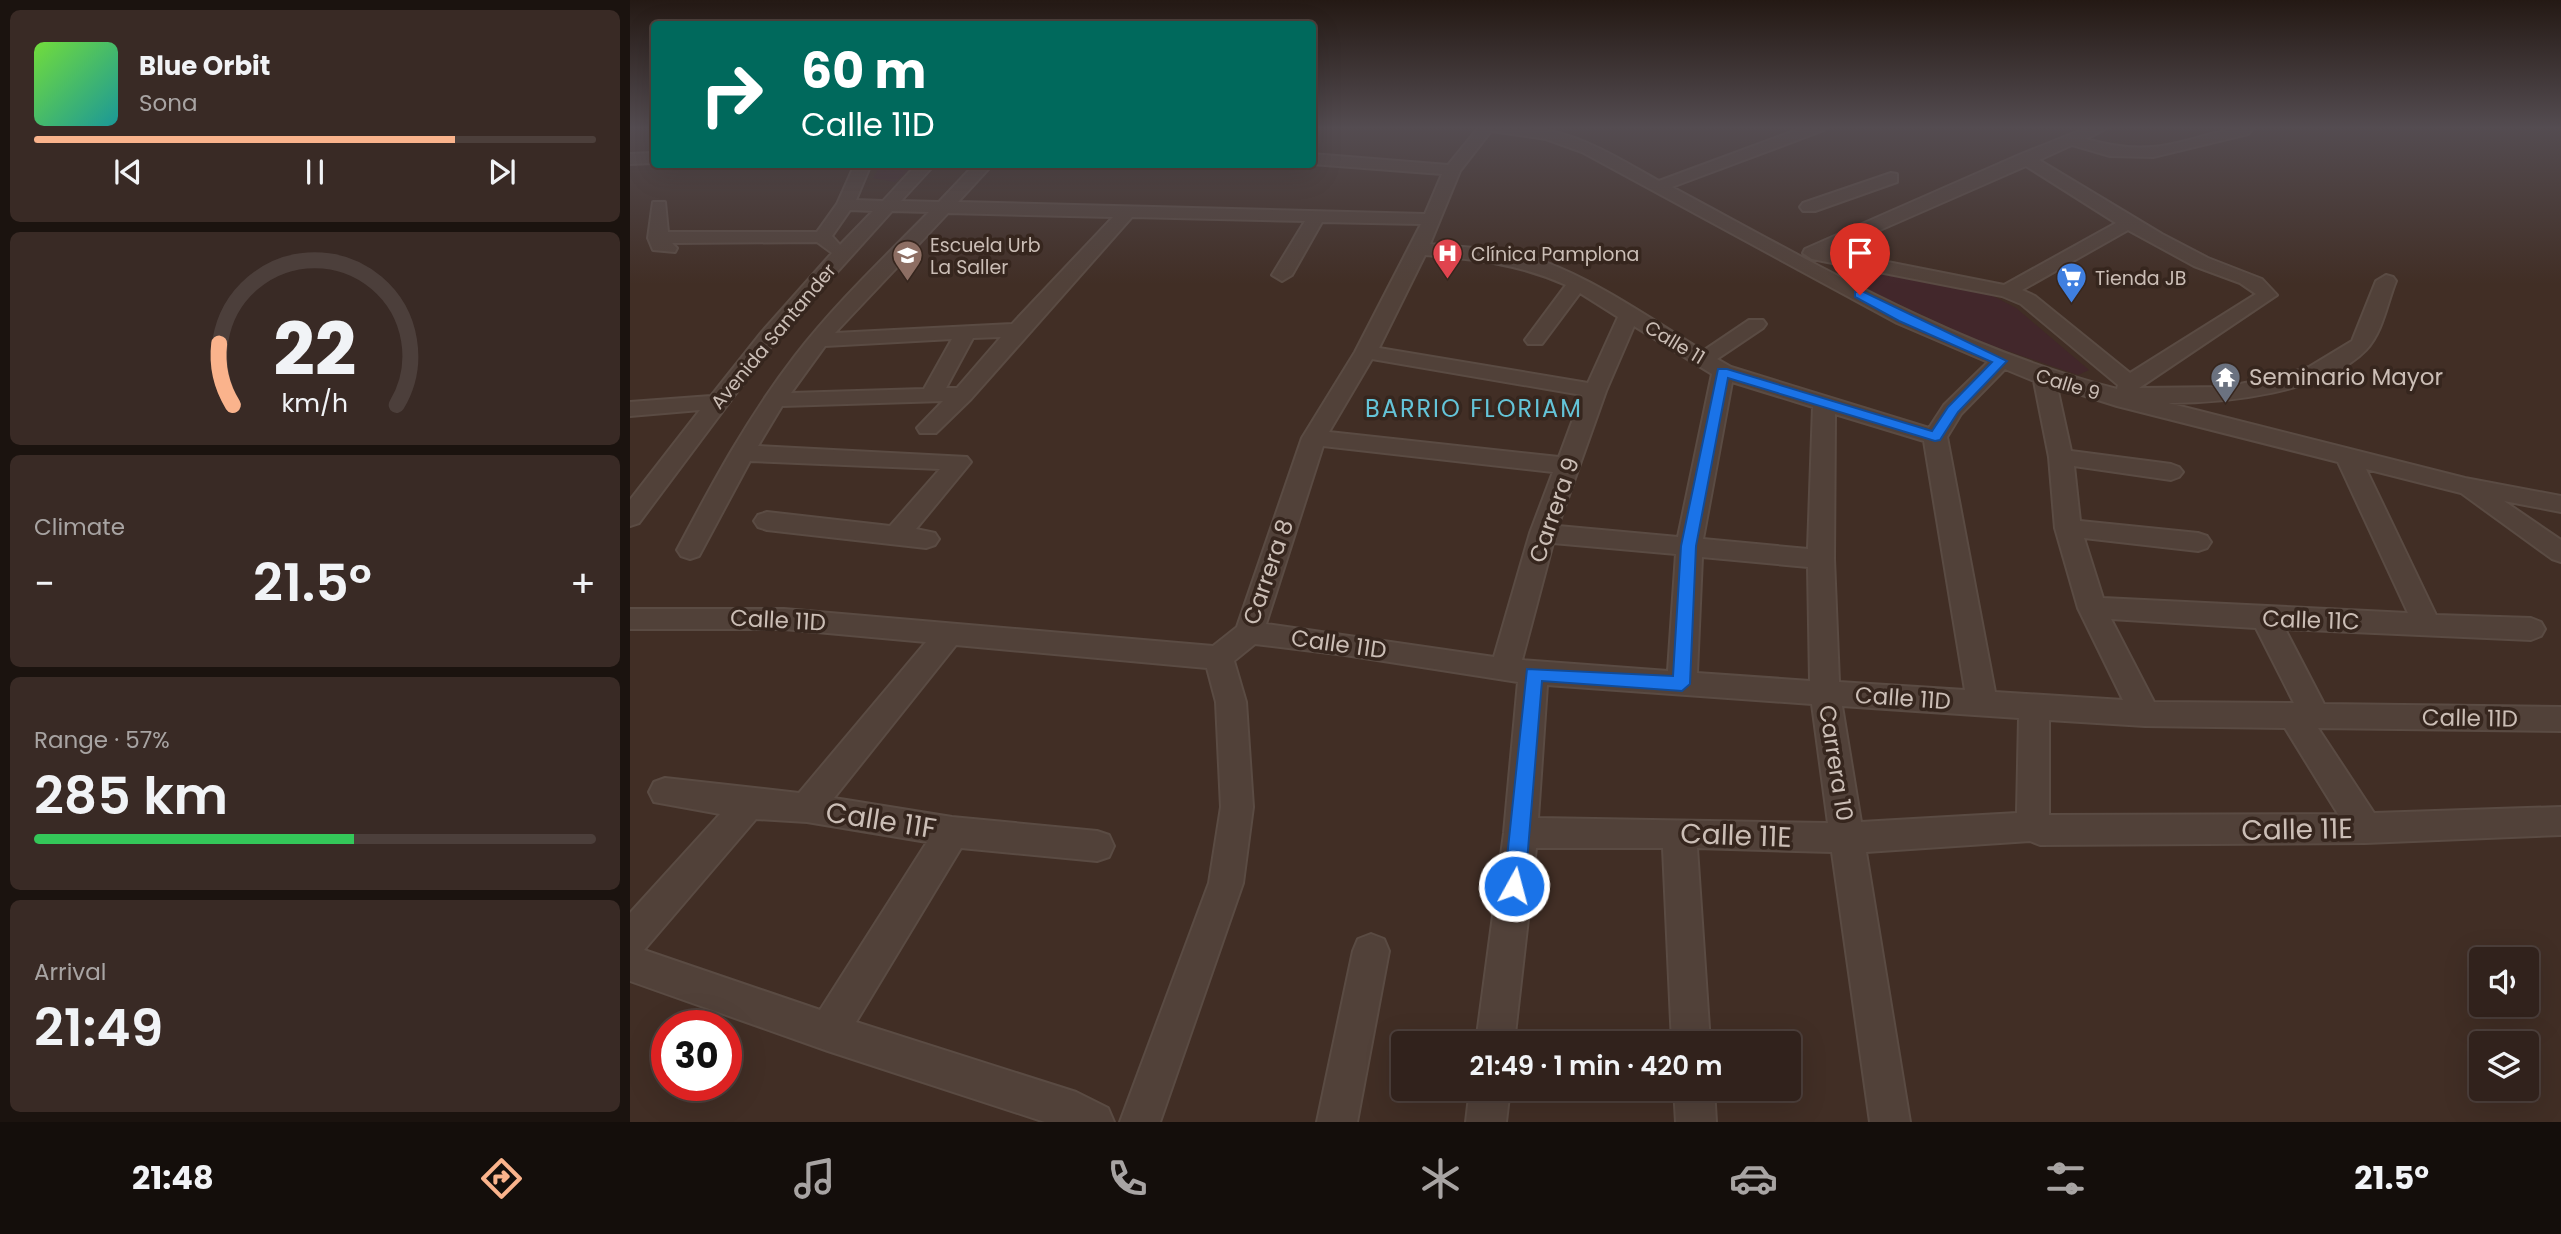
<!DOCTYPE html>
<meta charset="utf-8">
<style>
:root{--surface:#31221c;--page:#392a25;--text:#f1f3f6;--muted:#a8a4a3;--line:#4c3f3b;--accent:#fab38c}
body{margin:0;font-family:Poppins,sans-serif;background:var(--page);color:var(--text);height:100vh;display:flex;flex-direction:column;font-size:26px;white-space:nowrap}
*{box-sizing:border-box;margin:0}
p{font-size:23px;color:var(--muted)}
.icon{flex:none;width:38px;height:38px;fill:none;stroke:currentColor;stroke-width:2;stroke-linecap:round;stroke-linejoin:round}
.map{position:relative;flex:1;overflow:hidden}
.sheet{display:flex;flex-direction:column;gap:10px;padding:10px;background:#1b130f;width:630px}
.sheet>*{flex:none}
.top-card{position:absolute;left:21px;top:21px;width:665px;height:147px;border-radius:7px;box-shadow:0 7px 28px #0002,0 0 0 2px var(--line);background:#00695c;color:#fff;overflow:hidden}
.fabs{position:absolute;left:1839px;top:947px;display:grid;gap:14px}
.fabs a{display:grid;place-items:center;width:70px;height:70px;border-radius:7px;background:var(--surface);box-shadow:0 7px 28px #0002,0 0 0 2px var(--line);font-size:35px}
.speed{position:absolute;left:21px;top:1010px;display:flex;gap:14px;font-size:35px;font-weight:700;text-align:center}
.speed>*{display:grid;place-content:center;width:91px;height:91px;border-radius:50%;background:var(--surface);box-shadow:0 7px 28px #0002,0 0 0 2px var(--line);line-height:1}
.speed .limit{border:10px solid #d22;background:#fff;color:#111}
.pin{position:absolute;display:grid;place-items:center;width:60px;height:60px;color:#fff;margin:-72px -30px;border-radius:50% 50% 50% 0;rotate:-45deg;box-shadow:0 0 7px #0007}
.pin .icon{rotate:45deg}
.me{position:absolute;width:77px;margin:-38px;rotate:7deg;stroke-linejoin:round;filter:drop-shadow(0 0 5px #0008)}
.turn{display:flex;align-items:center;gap:24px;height:147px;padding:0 35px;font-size:32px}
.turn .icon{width:91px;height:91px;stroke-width:2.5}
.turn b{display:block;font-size:49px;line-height:60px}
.big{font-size:52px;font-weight:600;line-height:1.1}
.sheet .tile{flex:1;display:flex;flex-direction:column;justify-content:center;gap:10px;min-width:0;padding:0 24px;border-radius:10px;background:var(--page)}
.sheet .dial{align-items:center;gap:0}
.dial svg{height:182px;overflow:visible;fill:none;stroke:var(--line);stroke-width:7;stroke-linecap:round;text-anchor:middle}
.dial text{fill:var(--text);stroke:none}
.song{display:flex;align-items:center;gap:21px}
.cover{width:84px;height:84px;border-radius:10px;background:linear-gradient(135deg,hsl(100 70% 55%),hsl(180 70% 35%))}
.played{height:7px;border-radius:4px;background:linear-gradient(90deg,var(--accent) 75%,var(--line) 75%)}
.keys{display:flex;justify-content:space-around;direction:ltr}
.heat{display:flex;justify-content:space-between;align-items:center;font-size:38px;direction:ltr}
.charge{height:10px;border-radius:5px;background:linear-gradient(90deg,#34c759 57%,var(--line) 0)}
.trip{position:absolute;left:761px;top:1031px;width:410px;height:70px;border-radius:7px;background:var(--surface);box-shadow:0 7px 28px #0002,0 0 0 2px var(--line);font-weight:600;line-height:70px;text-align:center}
.dock{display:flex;height:112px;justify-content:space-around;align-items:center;background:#140e0b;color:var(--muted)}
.dock .icon{width:49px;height:49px}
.dock .selected{color:var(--accent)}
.dock b{font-size:32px;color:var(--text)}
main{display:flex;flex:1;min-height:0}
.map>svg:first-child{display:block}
</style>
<main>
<section class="sheet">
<div class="tile">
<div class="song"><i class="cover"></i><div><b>Blue Orbit</b><p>Sona</p></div></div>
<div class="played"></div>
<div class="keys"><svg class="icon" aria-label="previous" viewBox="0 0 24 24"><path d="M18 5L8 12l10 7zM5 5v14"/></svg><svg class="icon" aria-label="pause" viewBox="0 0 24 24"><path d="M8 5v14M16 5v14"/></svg><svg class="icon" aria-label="next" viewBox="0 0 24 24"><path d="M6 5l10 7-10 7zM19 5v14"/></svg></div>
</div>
<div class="tile dial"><svg viewBox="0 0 100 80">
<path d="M14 69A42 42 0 1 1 86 69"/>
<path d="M14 69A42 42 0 0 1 8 42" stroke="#fab38c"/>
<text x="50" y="56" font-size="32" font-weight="700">22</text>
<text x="50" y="72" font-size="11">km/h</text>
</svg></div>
<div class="tile"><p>Climate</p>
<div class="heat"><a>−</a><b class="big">21.5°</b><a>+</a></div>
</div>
<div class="tile"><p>Range · 57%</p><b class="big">285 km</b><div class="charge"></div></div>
<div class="tile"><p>Arrival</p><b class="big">21:49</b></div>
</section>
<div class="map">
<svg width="1931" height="1122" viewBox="0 0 1931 1122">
<rect width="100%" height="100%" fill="#412e25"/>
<g fill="#42272b">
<polygon points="251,165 251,164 285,165 265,182 243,178"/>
<polygon points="1230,266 1350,289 1386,308 1459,370 1448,375 1349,341 1207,276"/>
</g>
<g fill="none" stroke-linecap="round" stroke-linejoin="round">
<defs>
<g id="street">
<path d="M 849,127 C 873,127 897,126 920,131 C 959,139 995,162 1029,181 L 1175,127 L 1197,127 L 1194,130 L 1042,187 C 1186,264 1327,348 1487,389 L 1488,385 L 1391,304 L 1372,296 L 1182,259 L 1173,253 L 1175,249 L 1389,155 L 1459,127 L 1479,127 L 1456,139 C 1477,145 1499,149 1521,147 C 1556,145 1589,127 1624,127 L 1618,134 L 1523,157 L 1480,156 L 1442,145 L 1409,160 L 1532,234 L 1578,258 L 1632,279 L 1647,295 L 1509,388 L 1595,387 L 1650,376 L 1679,367 L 1722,341 L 1746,281 L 1756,275 L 1763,277 L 1766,281 C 1757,303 1753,332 1736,350 C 1694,393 1595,403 1538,403 L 1835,478 L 1931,496 L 1931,512 L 1874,501 L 1931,540 L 1931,562 L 1922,559 L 1831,493 L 1736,469 L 1806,615 L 1901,618 L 1911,622 L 1915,629 L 1911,636 L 1901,640 L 1655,629 L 1694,704 L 1931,707 L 1931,731 L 1688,728 L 1744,813 L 1931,807 L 1931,835 L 1735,843 L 1410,845 L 1400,841 L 1236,852 L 1280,1122 L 1240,1122 L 1202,852 L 1067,848 L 1080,1043 L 1042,1043 L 1033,848 L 906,848 L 884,1043 L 846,1043 L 874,833 L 888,682 L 715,655 L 625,644 L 604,661 L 616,702 L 623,807 L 613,883 L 530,1122 L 490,1122 L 579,883 L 591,807 L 586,702 L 577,668 L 326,645 L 204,798 L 322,817 L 467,831 L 479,835 L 484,846 L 479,857 L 467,861 L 331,848 L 226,1022 L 446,1092 L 478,1108 L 484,1122 L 415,1122 L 198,1051 L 0,981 L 0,913 L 90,814 L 24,802 L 19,792 L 24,782 L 35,778 L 169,793 L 296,642 L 154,629 L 0,629 L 0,609 L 154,609 L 583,646 L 607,627 L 672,438 L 725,352 L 791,224 L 692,222 L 662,275 L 652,281 L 642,275 L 675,221 L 502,217 L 341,399 L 306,433 L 290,433 L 287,428 L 313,401 L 152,406 L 128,446 L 337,457 L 341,462 L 337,467 L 286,529 L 305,533 L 309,539 L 305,545 L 296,548 L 137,530 L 128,527 L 124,521 L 128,515 L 137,512 L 260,526 L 310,469 L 120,461 L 69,556 L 60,559 L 51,556 L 47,550 C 83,482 118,417 165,356 C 205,304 253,259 299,212 L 262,211 L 145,341 L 9,523 L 0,526 L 0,500 L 70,410 L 0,416 L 0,402 L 81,396 L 131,333 L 202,253 L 187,242 L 42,243 L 47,248 L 45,252 L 23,250 L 18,238 L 23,202 L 35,202 L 38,232 L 187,232 L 207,204 L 225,164 L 241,164 L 226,200 L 253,201 L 287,164 L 305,164 L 271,201 L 309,202 L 345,164 L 363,164 L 328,202 L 795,214 L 812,174 L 682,164 L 682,154 L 818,165 ZM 861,131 L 916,139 L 952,152 L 1267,323 L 1358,362 L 1314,405 L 1299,428 L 1101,367 L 1087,359 L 1133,328 L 1136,324 L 1133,320 L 1119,320 L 1073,351 C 1021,319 969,282 912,261 C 878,248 837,248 800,244 L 830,171 ZM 1396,166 L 1486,223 L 1374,285 L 1202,251 ZM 220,210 L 243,211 L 210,245 L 202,236 ZM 318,213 L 483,217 L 382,324 L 205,333 ZM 1498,230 L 1564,266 L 1610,283 L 1626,294 L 1500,373 L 1405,296 L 1392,290 ZM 795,255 C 849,260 886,263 936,285 L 895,340 L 898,344 L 912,344 L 950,293 L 988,317 L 958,383 L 749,348 ZM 1004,326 L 1082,374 L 1048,537 L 928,526 L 976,391 ZM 371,337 L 327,388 L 316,388 L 343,338 ZM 322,339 L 294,389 L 161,393 L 195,346 ZM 742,359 L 952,395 L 929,457 L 699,432 ZM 1375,369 L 1404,381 L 1419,457 L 1425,528 L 1448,608 L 1493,700 L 1365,692 L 1317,437 L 1331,414 ZM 1102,382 L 1183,407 L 1178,549 L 1073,539 ZM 1427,387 L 1487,406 L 1708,462 L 1778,613 L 1473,598 L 1454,538 L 1568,551 L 1577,548 L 1581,542 L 1577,536 L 1568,533 L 1450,521 L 1444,466 L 1541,480 L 1549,477 L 1553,472 L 1549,467 L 1541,464 L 1441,451 ZM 1205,414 L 1294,441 L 1335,690 L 1209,682 L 1204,559 ZM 693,446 L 923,472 L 900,533 L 864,657 L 636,624 ZM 923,543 L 1046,554 L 1038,671 L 892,660 ZM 1072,557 L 1178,567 L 1180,681 L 1067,673 ZM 1481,619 L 1626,628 L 1664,703 L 1524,702 ZM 917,685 L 1182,704 L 1198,823 L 908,818 ZM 1212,706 L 1389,718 L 1387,813 L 1231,822 ZM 1419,720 L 1515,726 L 1655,728 L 1708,814 L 1419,815 ZM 126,819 L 177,822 L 297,842 L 190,1010 L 14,950 Z"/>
<polygon points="24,153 24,163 0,164 0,154"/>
<polygon points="1261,173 1267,174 1267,182 1185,211 1173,211 1170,207 1173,203"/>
<polygon points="741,934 754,939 759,951 727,1122 687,1122 723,951 728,939"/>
<polygon points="840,1088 880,1088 876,1122 836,1122"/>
<polygon points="1044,1088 1084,1088 1086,1122 1046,1122"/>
</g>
</defs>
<use href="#street" stroke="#5a4b43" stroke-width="4"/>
<use href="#street" fill="#514139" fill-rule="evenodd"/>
</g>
<linearGradient id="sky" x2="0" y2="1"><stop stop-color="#241914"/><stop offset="0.45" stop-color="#544c51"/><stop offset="1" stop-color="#544c51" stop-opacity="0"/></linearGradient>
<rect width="1931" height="284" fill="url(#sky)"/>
<polygon fill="#1a73e8" stroke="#114b97" stroke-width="2" points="1225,292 1234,292 1377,361 1328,412 1310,440 1305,441 1098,378 1066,546 1060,684 1052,691 912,681 895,886 892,893 884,895 877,893 874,886 897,669 1043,676 1051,546 1088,369 1097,369 1302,431 1318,407 1362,362 1269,321 1225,297"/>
<defs>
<symbol id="hospital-pin" viewBox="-11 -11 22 30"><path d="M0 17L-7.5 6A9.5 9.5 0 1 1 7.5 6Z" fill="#e0444e" stroke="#36261e"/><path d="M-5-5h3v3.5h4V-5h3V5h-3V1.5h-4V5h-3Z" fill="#fff"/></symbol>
<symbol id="school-pin" viewBox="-11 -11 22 30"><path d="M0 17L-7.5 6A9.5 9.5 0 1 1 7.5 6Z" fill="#8d6e63" stroke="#36261e"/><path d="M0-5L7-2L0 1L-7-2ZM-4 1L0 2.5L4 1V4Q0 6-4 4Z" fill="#fff"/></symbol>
<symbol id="supermarket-pin" viewBox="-11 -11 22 30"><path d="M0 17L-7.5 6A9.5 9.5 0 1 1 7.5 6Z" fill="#3f7fe0" stroke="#36261e"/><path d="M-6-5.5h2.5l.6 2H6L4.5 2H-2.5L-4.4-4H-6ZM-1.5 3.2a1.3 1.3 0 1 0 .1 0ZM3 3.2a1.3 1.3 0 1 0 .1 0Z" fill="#fff"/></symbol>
<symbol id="temple-pin" viewBox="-11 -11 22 30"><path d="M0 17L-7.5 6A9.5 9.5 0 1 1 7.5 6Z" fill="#6b7280" stroke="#36261e"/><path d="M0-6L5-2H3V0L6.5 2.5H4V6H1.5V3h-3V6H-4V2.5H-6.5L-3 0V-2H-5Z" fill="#fff"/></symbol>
</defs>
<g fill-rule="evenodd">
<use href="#hospital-pin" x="800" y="236" width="35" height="47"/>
<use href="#school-pin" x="260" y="238" width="35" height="47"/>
<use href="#supermarket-pin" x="1424" y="260" width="35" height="47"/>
<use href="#temple-pin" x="1578" y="360" width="35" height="47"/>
</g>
<g text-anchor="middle" stroke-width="7" stroke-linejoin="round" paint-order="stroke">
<g font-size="19" fill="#cbbeb6" stroke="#36261e" text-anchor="start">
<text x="300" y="252">Escuela Urb<tspan x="300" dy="22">La Saller</tspan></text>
<text x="841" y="261">Clínica Pamplona</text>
<text x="1465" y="285">Tienda JB</text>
</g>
<g font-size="19" fill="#cbbeb6" stroke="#36261e">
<text transform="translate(143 336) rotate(-50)" y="7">Avenida Santander</text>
<text transform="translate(1045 342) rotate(31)" y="7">Calle 11</text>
<text transform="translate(1438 384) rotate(17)" y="7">Calle 9</text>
</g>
<g font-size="23" fill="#cbbeb6" stroke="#36261e" text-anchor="start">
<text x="1619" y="385">Seminario Mayor</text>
</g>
<g font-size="23" fill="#cbbeb6" stroke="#36261e">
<text transform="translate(924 510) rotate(-71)" y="8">Carrera 9</text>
<text transform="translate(638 572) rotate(-71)" y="8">Carrera 8</text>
<text transform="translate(148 620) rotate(3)" y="8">Calle 11D</text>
<text transform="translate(1681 620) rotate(2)" y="8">Calle 11C</text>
<text transform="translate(709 644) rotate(8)" y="8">Calle 11D</text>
<text transform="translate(1273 698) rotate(4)" y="8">Calle 11D</text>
<text transform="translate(1840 718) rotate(1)" y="8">Calle 11D</text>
<text transform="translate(1206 763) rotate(81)" y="8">Carrera 10</text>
</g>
<g font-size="24" letter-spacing="2" fill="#64c4d8" stroke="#36261e">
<text x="844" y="417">BARRIO FLORIAM</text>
</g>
<g font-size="28" fill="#cbbeb6" stroke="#36261e">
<text transform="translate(251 820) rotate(9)" y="10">Calle 11F</text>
<text transform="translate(1667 829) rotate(-1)" y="10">Calle 11E</text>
<text transform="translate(1106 835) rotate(2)" y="10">Calle 11E</text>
</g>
</g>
</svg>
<div class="fabs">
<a><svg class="icon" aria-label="sound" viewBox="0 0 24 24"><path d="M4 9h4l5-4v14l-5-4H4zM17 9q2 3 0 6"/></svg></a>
<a><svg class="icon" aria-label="layers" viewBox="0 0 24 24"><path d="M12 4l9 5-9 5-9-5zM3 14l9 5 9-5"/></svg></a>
</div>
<div class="speed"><div class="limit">30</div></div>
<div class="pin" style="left:1230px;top:295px;background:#d93025"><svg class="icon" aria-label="arrive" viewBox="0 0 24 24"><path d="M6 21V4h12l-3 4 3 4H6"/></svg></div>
<svg class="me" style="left:884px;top:886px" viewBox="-20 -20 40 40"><circle r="17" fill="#1a73e8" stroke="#fff" stroke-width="3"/><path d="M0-11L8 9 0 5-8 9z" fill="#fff"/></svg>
<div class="trip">21:49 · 1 min · 420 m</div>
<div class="top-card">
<div class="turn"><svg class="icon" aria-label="right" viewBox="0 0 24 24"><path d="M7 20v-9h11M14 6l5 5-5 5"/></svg><div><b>60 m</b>Calle 11D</div></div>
</div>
</div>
</main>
<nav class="dock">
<b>21:48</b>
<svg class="icon selected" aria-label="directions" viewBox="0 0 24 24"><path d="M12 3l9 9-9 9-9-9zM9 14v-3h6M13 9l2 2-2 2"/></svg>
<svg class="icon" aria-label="music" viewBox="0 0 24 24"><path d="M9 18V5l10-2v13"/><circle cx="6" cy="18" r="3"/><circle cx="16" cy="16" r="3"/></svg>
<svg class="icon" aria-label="phone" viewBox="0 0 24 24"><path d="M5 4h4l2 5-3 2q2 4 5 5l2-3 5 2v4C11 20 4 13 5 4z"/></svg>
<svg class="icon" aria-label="climate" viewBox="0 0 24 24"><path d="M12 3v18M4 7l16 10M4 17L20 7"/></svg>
<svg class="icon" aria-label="car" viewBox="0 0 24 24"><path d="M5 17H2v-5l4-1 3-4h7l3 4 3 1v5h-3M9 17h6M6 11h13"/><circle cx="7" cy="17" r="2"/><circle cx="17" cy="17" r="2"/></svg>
<svg class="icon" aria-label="filters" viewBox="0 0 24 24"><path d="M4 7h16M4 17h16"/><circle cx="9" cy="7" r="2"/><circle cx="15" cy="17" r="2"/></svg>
<b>21.5°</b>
</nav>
